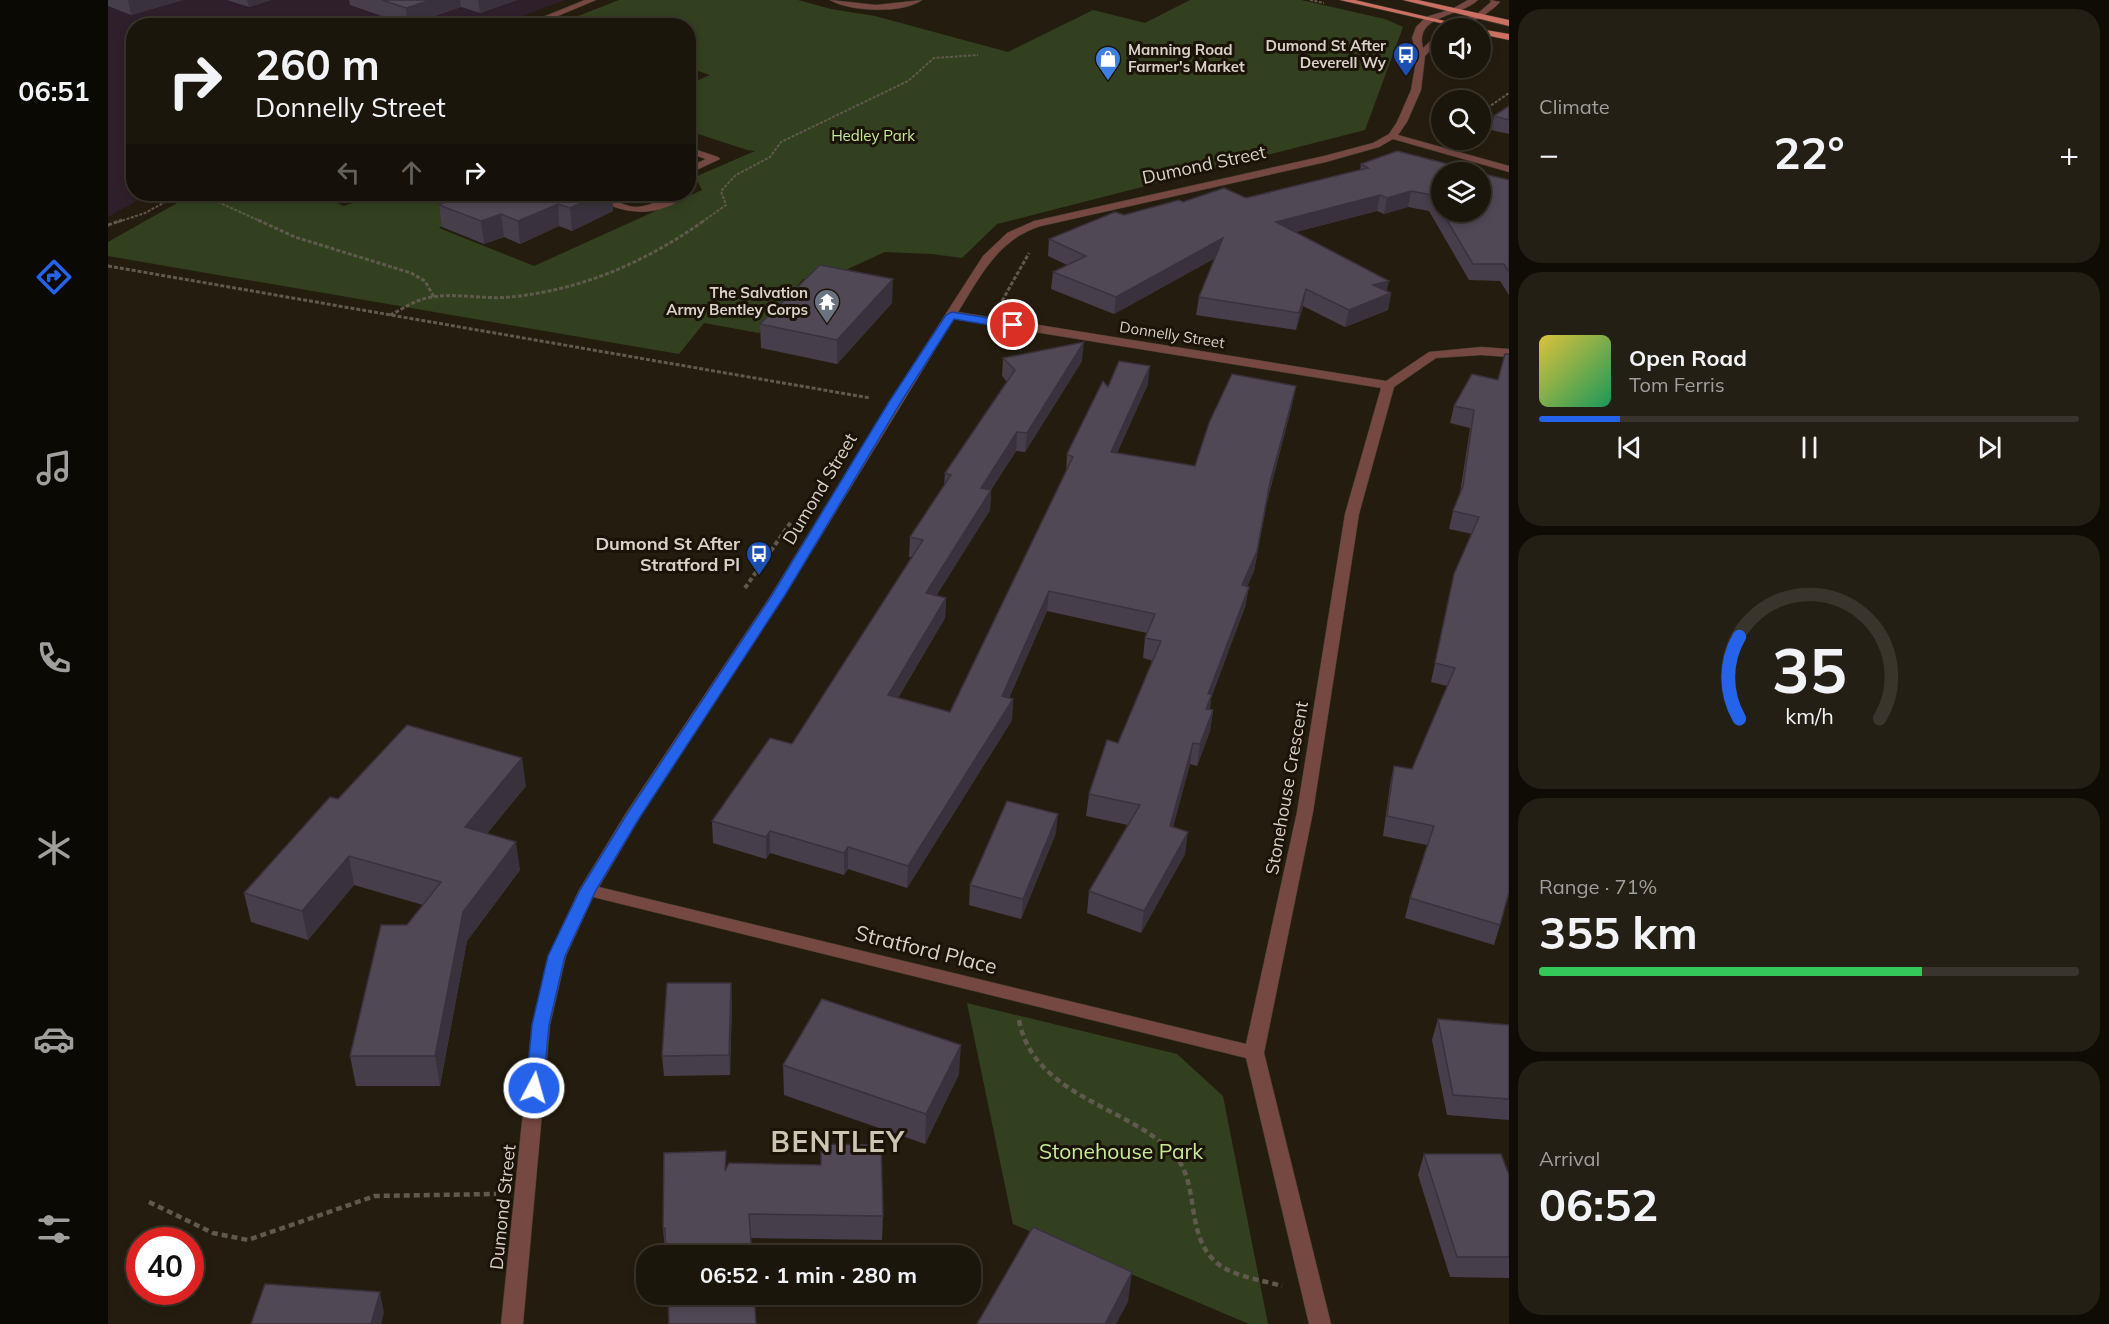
<!DOCTYPE html>
<meta charset="utf-8">
<style>
:root{--surface:#1b160b;--page:#241f14;--text:#f1f3f6;--muted:#a09f9d;--line:#39352c;--accent:#2563eb}
body{margin:0;font-family:Mulish,sans-serif;background:var(--page);color:var(--text);height:100vh;display:flex;flex-direction:column;font-size:22px;white-space:nowrap}
*{box-sizing:border-box;margin:0}
p{font-size:20px;color:var(--muted)}
.icon{flex:none;width:33px;height:33px;fill:none;stroke:currentColor;stroke-width:2;stroke-linecap:round;stroke-linejoin:round}
.map{position:relative;flex:1;overflow:hidden}
.side{display:flex;flex-direction:column;gap:9px;padding:9px;background:#0f0c06;width:600px}
.side>*{flex:none}
.top-card{position:absolute;left:18px;top:18px;width:570px;height:183px;border-radius:24px;box-shadow:0 3px 9px #0003,0 0 0 2px var(--line);background:#1b160b;color:var(--text);overflow:hidden}
.controls{position:absolute;left:1323px;top:18px;display:grid;gap:12px}
.controls a{display:grid;place-items:center;width:60px;height:60px;border-radius:50%;background:var(--surface);box-shadow:0 3px 9px #0003,0 0 0 2px var(--line);font-size:30px}
.speed{position:absolute;left:18px;top:1227px;display:flex;gap:12px;font-size:30px;font-weight:700;text-align:center}
.speed>*{display:grid;place-content:center;width:78px;height:78px;border-radius:50%;background:var(--surface);box-shadow:0 3px 9px #0003,0 0 0 2px var(--line);line-height:1}
.speed .limit{border:9px solid #d22;background:#fff;color:#111}
.pin{position:absolute;display:grid;place-items:center;width:51px;height:51px;color:#fff;margin:-26px;border:3px solid #fff;border-radius:50%;box-shadow:0 2px 6px #0007}
.me{position:absolute;width:66px;margin:-33px;rotate:6deg;stroke-linejoin:round;filter:drop-shadow(0 0 4px #0008)}
.turn{display:flex;align-items:center;gap:21px;height:126px;padding:0 30px;font-size:27px}
.turn .icon{width:78px;height:78px;stroke-width:2.5}
.turn b{display:block;font-size:42px;line-height:51px}
.lanes{display:flex;align-items:center;height:57px;padding:0 30px;background:#0003;justify-content:center;gap:30px;direction:ltr}
.lanes .off{opacity:.35}
.big{font-size:45px;font-weight:700;line-height:1.1}
.side .tile{flex:1;display:flex;flex-direction:column;justify-content:center;gap:9px;min-width:0;padding:0 21px;border-radius:24px;background:var(--page)}
.side .dial{align-items:center;gap:0}
.dial svg{height:156px;overflow:visible;fill:none;stroke:var(--line);stroke-width:7;stroke-linecap:round;text-anchor:middle}
.dial text{fill:var(--text);stroke:none}
.song{display:flex;align-items:center;gap:18px}
.cover{width:72px;height:72px;border-radius:9px;background:linear-gradient(135deg,hsl(50 70% 55%),hsl(150 70% 35%))}
.played{height:6px;border-radius:3px;background:linear-gradient(90deg,var(--accent) 15%,var(--line) 15%)}
.keys{display:flex;justify-content:space-around;direction:ltr}
.heat{display:flex;justify-content:space-between;align-items:center;font-size:33px;direction:ltr}
.charge{height:9px;border-radius:4px;background:linear-gradient(90deg,#34c759 71%,var(--line) 0)}
.trip{position:absolute;left:528px;top:1245px;width:345px;height:60px;border-radius:24px;background:var(--surface);box-shadow:0 3px 9px #0003,0 0 0 2px var(--line);font-weight:700;line-height:60px;text-align:center}
main{display:flex;flex:1;min-height:0}
.tab-bar{display:flex;flex-direction:column;width:108px;justify-content:space-around;align-items:center;background:#0b0904;color:var(--muted)}
.tab-bar .icon{width:42px;height:42px}
.tab-bar .on{color:var(--accent)}
.tab-bar b{font-size:27px;color:var(--text)}
.map>svg:first-child{display:block}
</style>
<main>
<nav class="tab-bar">
<b>06:51</b>
<svg class="icon on" aria-label="directions" viewBox="0 0 24 24"><path d="M12 3l9 9-9 9-9-9zM9 14v-3h6M13 9l2 2-2 2"/></svg>
<svg class="icon" aria-label="music" viewBox="0 0 24 24"><path d="M9 18V5l10-2v13"/><circle cx="6" cy="18" r="3"/><circle cx="16" cy="16" r="3"/></svg>
<svg class="icon" aria-label="phone" viewBox="0 0 24 24"><path d="M5 4h4l2 5-3 2q2 4 5 5l2-3 5 2v4C11 20 4 13 5 4z"/></svg>
<svg class="icon" aria-label="climate" viewBox="0 0 24 24"><path d="M12 3v18M4 7l16 10M4 17L20 7"/></svg>
<svg class="icon" aria-label="car" viewBox="0 0 24 24"><path d="M5 17H2v-5l4-1 3-4h7l3 4 3 1v5h-3M9 17h6M6 11h13"/><circle cx="7" cy="17" r="2"/><circle cx="17" cy="17" r="2"/></svg>
<svg class="icon" aria-label="filters" viewBox="0 0 24 24"><path d="M4 7h16M4 17h16"/><circle cx="9" cy="7" r="2"/><circle cx="15" cy="17" r="2"/></svg>
</nav>
<div class="map">
<svg width="1401" height="1324" viewBox="0 0 1401 1324">
<rect width="100%" height="100%" fill="#241d0f"/>
<polygon fill="#2f1f2a" points="0,0 457,0 391,25 26,26 26,194 41,194 0,217"/>
<g fill="#32401f">
<polygon points="511,0 690,0 723,9 767,16 900,52 985,10 1037,23 1082,0 1193,0 1277,19 1295,27 1257,130 889,224 854,258 824,254 777,252 711,282 695,279 651,333 596,323 571,354 0,256 0,242 85,194 206,194 236,206 269,194 368,194 381,200 331,228 426,266 594,190 587,177 647,151 639,150 581,131 581,84 602,75 581,68 580,26 447,25"/>
<polygon points="859,1003 1069,1054 1115,1096 1160,1324 1141,1324 905,1224"/>
</g>
<g fill="none" stroke-linecap="round" stroke-linejoin="round">
<defs>
<g id="minor">
<polygon points="477,0 488,0 426,26 413,26"/>
<path d="M 722,0 L 768,5 L 814,0 C 795,14 742,12 722,0 Z"/>
<path d="M 1360,0 L 1370,0 C 1350,18 1306,15 1315,48 L 1334,30 L 1334,38 L 1317,56 L 1313,90 L 1299,122 L 1290,135 L 1401,166 L 1401,172 L 1285,139 L 1271,147 L 1218,162 L 933,226 C 890,239 872,277 850,312 L 1278,381 L 1321,352 L 1373,347 L 1401,349 L 1401,357 L 1373,355 L 1328,358 L 1286,387 L 1251,514 L 1205,812 L 1156,1053 L 1223,1324 L 1201,1324 L 1138,1058 L 485,897 L 458,956 L 442,1025 L 415,1324 L 393,1324 L 424,1025 L 440,956 L 471,890 L 518,813 L 663,595 L 781,402 L 875,256 L 899,233 L 926,221 L 1216,156 L 1265,143 L 1281,134 L 1289,122 L 1303,90 L 1309,56 L 1304,38 L 1308,27 L 1318,17 L 1344,9 ZM 846,319 L 1273,388 L 1237,514 L 1189,812 L 1138,1044 L 491,887 L 531,819 L 677,595 Z"/>
<path d="M 1382,0 L 1392,2 C 1379,16 1353,30 1334,28 L 1341,22 L 1369,14 L 1383,2 Z"/>
<polygon points="580,147 610,157 612,159 580,174 580,167 598,159 580,153"/>
<path d="M 483,194 C 501,192 511,207 529,207 C 547,206 562,192 580,194 C 553,219 510,216 483,194 Z"/>
</g>
<g id="major">
<polygon points="1232,0 1247,0 1367,28 1354,28"/>
<polygon points="1295,0 1310,0 1401,20 1401,26"/>
<polygon points="1372,29 1401,34 1401,40 1372,34"/>
</g>
</defs>
<use href="#minor" stroke="#413a2d" stroke-width="1"/>
<use href="#major" stroke="#413a2d" stroke-width="1"/>
<g stroke="#60594d" stroke-width="2" stroke-dasharray="3 1.5" stroke-linecap="butt">
<polyline points="1202,0 1216,3"/>
<polyline points="1372,113 1401,93"/>
<polyline points="70,195 110,202 154,222"/>
<polyline points="10,222 37,213 70,195"/>
<polyline points="594,222 618,205 613,191 628,175 662,157 673,142 800,81 826,58 870,55"/>
</g>
<g stroke="#60594d" stroke-width="3" stroke-dasharray="4 2" stroke-linecap="butt">
<polyline points="150,220 187,237 303,273 317,281 326,297"/>
<polyline points="0,225 14,220"/>
<polyline points="0,266 762,398"/>
<polyline points="894,301 921,253"/>
<path d="M 282,315 C 293,310 304,302 315,299 C 343,291 373,300 402,297 C 474,290 538,262 597,220"/>
</g>
<polyline stroke="#60594d" stroke-width="4" stroke-dasharray="4.5 3" stroke-linecap="butt" points="637,588 683,522"/>
<g stroke="#60594d" stroke-width="4.5" stroke-dasharray="6 4" stroke-linecap="butt">
<path d="M 911,1020 C 925,1095 1016,1105 1063,1151 C 1094,1180 1075,1235 1109,1263 C 1126,1277 1154,1280 1174,1286"/>
<polyline points="41,1202 105,1233 140,1240 267,1196 388,1194"/>
</g>
<use href="#minor" fill="#754842" fill-rule="evenodd"/>
<use href="#major" fill="#cc7063" fill-rule="evenodd"/>
</g>
<g fill="#463e4a">
<polygon points="0,0 75,0 23,15 0,6"/>
<polygon points="119,0 163,0 141,7"/>
<polygon points="241,0 409,0 372,13 353,7 300,25 242,5"/>
<polygon points="1401,106 1401,134 1383,130 1386,116"/>
<polygon points="1253,164 1401,180 1401,295 1392,281 1361,280 1321,211 1300,207 1276,214 1269,211 1188,232 1283,293 1280,310 1237,327 1195,306 1188,330 1088,315 1091,297 1107,258 1006,314 943,289 945,272 959,265 940,256 941,239 1016,215 1075,202 1138,198 1252,170"/>
<polygon points="215,194 262,194 238,203"/>
<polygon points="504,194 505,211 464,231 451,226 412,244 396,237 376,244 334,227 331,205"/>
<polygon points="784,303 729,364 653,348 652,324"/>
<polygon points="895,358 974,361 917,452 908,451 883,490 882,510 828,596 838,598 837,618 790,698 842,712 958,474 959,454 1000,387 1040,384 1009,453 1087,466 1188,386 1184,405 1159,502 1146,571 1139,586 1141,587 1137,607 1103,698 1102,710 1105,710 1102,731 1089,766 1082,764 1065,827 1077,854 1033,933 979,913 981,891 1020,825 978,816 981,794 1010,743 1045,661 1035,658 1037,638 1039,633 939,611 901,698 905,699 904,720 799,888 740,869 736,875 662,853 658,859 605,843 604,821 684,744 804,557 801,557 802,537 836,486 837,473 899,382 894,376"/>
<polygon points="1364,374 1392,925 1386,945 1297,918 1302,898 1319,845 1275,836 1282,785 1286,766 1304,769 1339,686 1323,682 1346,574 1364,534 1341,529 1345,511 1352,493 1362,428 1342,423 1346,406"/>
<polygon points="418,786 379,833 412,870 359,941 332,1086 248,1086 242,1056 299,925 315,905 246,885 200,940 143,922 136,893 230,799"/>
<polygon points="948,833 913,919 861,905 862,885"/>
<polygon points="624,1003 622,1075 556,1076 554,1056"/>
<polygon points="1330,1019 1401,1025 1401,1120 1339,1115 1324,1040"/>
<polygon points="675,1065 851,1074 817,1144 676,1095"/>
<polygon points="618,1151 618,1168 775,1216 774,1240 642,1238 557,1252 555,1228"/>
<polygon points="1316,1154 1401,1175 1401,1278 1342,1277 1310,1175"/>
</g>
<g fill="#39323c">
<polygon points="20,0 75,0 23,15"/>
<polygon points="139,0 163,0 141,7"/>
<polygon points="323,0 352,0 353,7 300,25 298,8"/>
<polygon points="370,0 409,0 372,13"/>
<polygon points="1303,191 1300,207 1276,214 1279,198"/>
<polygon points="237,194 262,194 238,203"/>
<polygon points="493,194 504,194 505,211 464,231 462,208"/>
<polygon points="1272,195 1269,211 1165,238 1168,222"/>
<polygon points="450,204 451,226 412,244 410,221"/>
<polygon points="393,214 396,237 376,244 373,221"/>
<polygon points="1115,238 1113,255 1006,314 1008,297"/>
<polygon points="785,279 784,303 729,364 729,340"/>
<polygon points="1281,281 1278,295 1283,293 1280,310 1237,327 1241,310 1265,285"/>
<polygon points="1198,289 1195,306 1188,330 1191,313"/>
<polygon points="976,342 974,361 917,452 919,433"/>
<polygon points="1042,366 1040,384 1001,471 1003,452"/>
<polygon points="1188,386 1184,405 1159,502 1146,571 1131,606 1134,585"/>
<polygon points="909,432 908,451 872,507 873,488"/>
<polygon points="883,490 882,510 817,614 818,593"/>
<polygon points="1141,587 1137,607 1103,697 1101,715 1095,730 1100,694"/>
<polygon points="941,591 939,611 892,717 894,696"/>
<polygon points="838,598 837,618 779,716 780,695"/>
<polygon points="905,699 904,720 799,888 800,866"/>
<polygon points="1105,710 1102,731 1089,766 1092,744"/>
<polygon points="1085,743 1082,764 1059,848 1062,826"/>
<polygon points="414,758 418,786 361,856 357,827"/>
<polygon points="950,814 948,833 913,919 915,899"/>
<polygon points="662,831 662,853 658,859 658,837"/>
<polygon points="1080,832 1077,854 1033,933 1036,911"/>
<polygon points="408,842 412,870 359,941 332,1086 327,1056 355,912"/>
<polygon points="740,847 740,869 736,875 736,853"/>
<polygon points="241,856 246,885 200,940 194,911"/>
<polygon points="623,983 624,1003 622,1075 621,1055"/>
<polygon points="853,1045 851,1074 817,1144 818,1114"/>
<polygon points="1024,1272 1020,1302 1008,1324 997,1324"/>
<polygon points="272,1292 276,1313 273,1324 263,1324"/>
</g>
<g fill="#514856" stroke="#39323c" stroke-width="1.5">
<polygon points="274,0 323,0 298,8"/>
<polygon points="1401,106 1401,120 1386,116"/>
<polygon points="1289,151 1371,172 1334,172 1334,211 1324,195 1303,191 1279,198 1272,195 1168,222 1281,281 1265,285 1283,293 1241,310 1198,289 1191,313 1091,297 1115,238 1008,297 945,272 978,256 941,239 1007,212 1016,215 1071,200 1075,202 1116,188 1138,198 1260,168 1253,164"/>
<polygon points="1372,173 1401,180 1401,272 1396,264 1365,264 1334,212 1372,212"/>
<polygon points="356,194 493,194 462,208 450,204 410,221 393,214 373,221 331,205"/>
<polygon points="712,265 785,279 729,340 652,324"/>
<polygon points="976,342 919,433 909,432 873,488 883,490 818,593 838,598 780,695 842,712 965,457 959,454 995,381 1000,387 1011,361 1042,366 1003,452 1087,466 1101,423 1124,374 1188,386 1162,482 1149,551 1134,585 1141,587 1100,694 1104,694 1098,709 1105,710 1092,744 1085,743 1062,826 1080,832 1036,911 981,891 1032,805 981,794 999,740 1010,743 1053,641 1037,638 1047,614 941,591 894,696 905,699 800,866 740,847 736,853 662,831 658,837 604,821 662,738 684,744 815,540 802,537 843,475 837,473 907,370 895,358"/>
<polygon points="1397,354 1401,354 1401,892 1392,925 1302,898 1326,826 1279,816 1286,766 1304,769 1347,668 1327,663 1346,574 1371,517 1345,511 1355,486 1366,410 1346,406 1364,374 1390,380"/>
<polygon points="299,725 414,758 357,827 408,842 355,912 327,1056 242,1056 273,925 299,925 333,882 241,856 194,911 136,893 222,797 230,799"/>
<polygon points="899,801 950,814 915,899 862,885"/>
<polygon points="559,983 623,983 621,1055 554,1056"/>
<polygon points="714,999 853,1045 818,1114 675,1065"/>
<polygon points="1330,1019 1401,1025 1401,1099 1345,1095"/>
<polygon points="713,1144 773,1145 775,1216 641,1214 644,1256 558,1256 557,1228 555,1228 556,1153 618,1151 617,1171 621,1163 713,1165"/>
<polygon points="1316,1154 1393,1154 1401,1175 1401,1257 1349,1257"/>
<polygon points="925,1227 1024,1272 997,1324 869,1324"/>
<polygon points="157,1284 272,1292 263,1324 143,1324"/>
<polygon points="560,1294 646,1294 648,1324 561,1324"/>
</g>
<polygon fill="#2563eb" stroke="#184099" stroke-width="1.5" points="844,312 905,322 910,325 905,329 846,319 793,402 677,595 530,820 488,890 457,956 441,1025 435,1088 433,1093 426,1095 420,1093 418,1088 424,1025 440,956 472,890 519,814 664,595 781,402 838,315"/>
<defs>
<symbol id="bus-pin" viewBox="-11 -11 22 30"><path d="M0 17L-7.5 6A9.5 9.5 0 1 1 7.5 6Z" fill="#1a4fb4" stroke="#1b1307"/><path d="M-5-6H5V4H4V6H2V4H-2V6H-4V4H-5ZM-3.5-4V0h7V-4ZM-3.5 1.2v1.5H-2V1.2ZM2 1.2v1.5H3.5V1.2Z" fill="#fff"/></symbol>
<symbol id="shop-pin" viewBox="-11 -11 22 30"><path d="M0 17L-7.5 6A9.5 9.5 0 1 1 7.5 6Z" fill="#3f7fe0" stroke="#1b1307"/><path d="M-5-2.5h2.3a2.7 3.5 0 0 1 5.4 0H5L5.5 6h-11ZM-1.5-2.5h3a1.5 2.3 0 0 0-3 0Z" fill="#fff"/></symbol>
<symbol id="temple-pin" viewBox="-11 -11 22 30"><path d="M0 17L-7.5 6A9.5 9.5 0 1 1 7.5 6Z" fill="#6b7280" stroke="#1b1307"/><path d="M0-6L5-2H3V0L6.5 2.5H4V6H1.5V3h-3V6H-4V2.5H-6.5L-3 0V-2H-5Z" fill="#fff"/></symbol>
</defs>
<g fill-rule="evenodd">
<use href="#bus-pin" x="1283" y="40" width="30" height="40"/>
<use href="#shop-pin" x="985" y="44" width="30" height="40"/>
<use href="#temple-pin" x="704" y="287" width="30" height="40"/>
<use href="#bus-pin" x="636" y="539" width="30" height="40"/>
</g>
<g text-anchor="middle" stroke-width="6" stroke-linejoin="round" paint-order="stroke">
<g font-size="15" font-weight="bold" fill="#d7d1c9" stroke="#1b1307" text-anchor="end">
<text x="1278" y="51">Dumond St After<tspan x="1278" dy="17">Deverell Wy</tspan></text>
<text x="1020" y="55" text-anchor="start">Manning Road<tspan x="1020" dy="17">Farmer's Market</tspan></text>
<text x="700" y="298">The Salvation<tspan x="700" dy="17">Army Bentley Corps</tspan></text>
</g>
<g font-size="15" fill="#c6e99a" stroke="#1b1307">
<text x="765" y="141">Hedley Park</text>
</g>
<g font-size="15" fill="#d7d1c9" stroke="#1b1307">
<text transform="translate(1064 335) rotate(9)" y="5">Donnelly Street</text>
</g>
<g font-size="18" fill="#d7d1c9" stroke="#1b1307">
<text transform="translate(1096 165) rotate(-12)" y="6">Dumond Street</text>
<text transform="translate(712 489) rotate(-59)" y="6">Dumond Street</text>
<text transform="translate(1179 788) rotate(-80)" y="6">Stonehouse Crescent</text>
<text transform="translate(395 1207) rotate(-84)" y="6">Dumond Street</text>
</g>
<g font-size="18" font-weight="bold" fill="#d7d1c9" stroke="#1b1307" text-anchor="end">
<text x="632" y="550">Dumond St After<tspan x="632" dy="21">Stratford Pl</tspan></text>
</g>
<g font-size="21" fill="#d7d1c9" stroke="#1b1307">
<text transform="translate(818 950) rotate(14)" y="7">Stratford Place</text>
</g>
<g font-size="21" fill="#c6e99a" stroke="#1b1307">
<text x="1013" y="1159">Stonehouse Park</text>
</g>
<g font-size="28" font-weight="bold" letter-spacing="1.5" fill="#cec4b2" stroke="#1b1307">
<text x="730" y="1152">BENTLEY</text>
</g>
</g>
</svg>
<div class="controls">
<a><svg class="icon" aria-label="sound" viewBox="0 0 24 24"><path d="M4 9h4l5-4v14l-5-4H4zM17 9q2 3 0 6"/></svg></a>
<a><svg class="icon" aria-label="search" viewBox="0 0 24 24"><circle cx="10" cy="10" r="6"/><path d="M15 15l6 6"/></svg></a>
<a><svg class="icon" aria-label="layers" viewBox="0 0 24 24"><path d="M12 4l9 5-9 5-9-5zM3 14l9 5 9-5"/></svg></a>
</div>
<div class="speed"><div class="limit">40</div></div>
<div class="pin" style="left:905px;top:325px;background:#d93025"><svg class="icon" aria-label="arrive" viewBox="0 0 24 24"><path d="M6 21V4h12l-3 4 3 4H6"/></svg></div>
<svg class="me" style="left:426px;top:1088px" viewBox="-20 -20 40 40"><circle r="17" fill="#2563eb" stroke="#fff" stroke-width="3"/><path d="M0-11L8 9 0 5-8 9z" fill="#fff"/></svg>
<div class="trip">06:52 · 1 min · 280 m</div>
<div class="top-card">
<div class="turn"><svg class="icon" aria-label="right" viewBox="0 0 24 24"><path d="M7 20v-9h11M14 6l5 5-5 5"/></svg><div><b>260 m</b>Donnelly Street</div></div>
<div class="lanes"><svg class="icon off" aria-label="left" viewBox="0 0 24 24"><path d="M17 20v-9H6M10 6l-5 5 5 5"/></svg><svg class="icon off" aria-label="ahead" viewBox="0 0 24 24"><path d="M12 20V5M6 11l6-6 6 6"/></svg><svg class="icon" aria-label="right" viewBox="0 0 24 24"><path d="M7 20v-9h11M14 6l5 5-5 5"/></svg></div>
</div>
</div>
<section class="side">
<div class="tile"><p>Climate</p>
<div class="heat"><a>−</a><b class="big">22°</b><a>+</a></div>
</div>
<div class="tile">
<div class="song"><i class="cover"></i><div><b>Open Road</b><p>Tom Ferris</p></div></div>
<div class="played"></div>
<div class="keys"><svg class="icon" aria-label="previous" viewBox="0 0 24 24"><path d="M18 5L8 12l10 7zM5 5v14"/></svg><svg class="icon" aria-label="pause" viewBox="0 0 24 24"><path d="M8 5v14M16 5v14"/></svg><svg class="icon" aria-label="next" viewBox="0 0 24 24"><path d="M6 5l10 7-10 7zM19 5v14"/></svg></div>
</div>
<div class="tile dial"><svg viewBox="0 0 100 80">
<path d="M14 69A42 42 0 1 1 86 69"/>
<path d="M14 69A42 42 0 0 1 14 27" stroke="#2563eb"/>
<text x="50" y="56" font-size="32" font-weight="700">35</text>
<text x="50" y="72" font-size="11">km/h</text>
</svg></div>
<div class="tile"><p>Range · 71%</p><b class="big">355 km</b><div class="charge"></div></div>
<div class="tile"><p>Arrival</p><b class="big">06:52</b></div>
</section>
</main>
